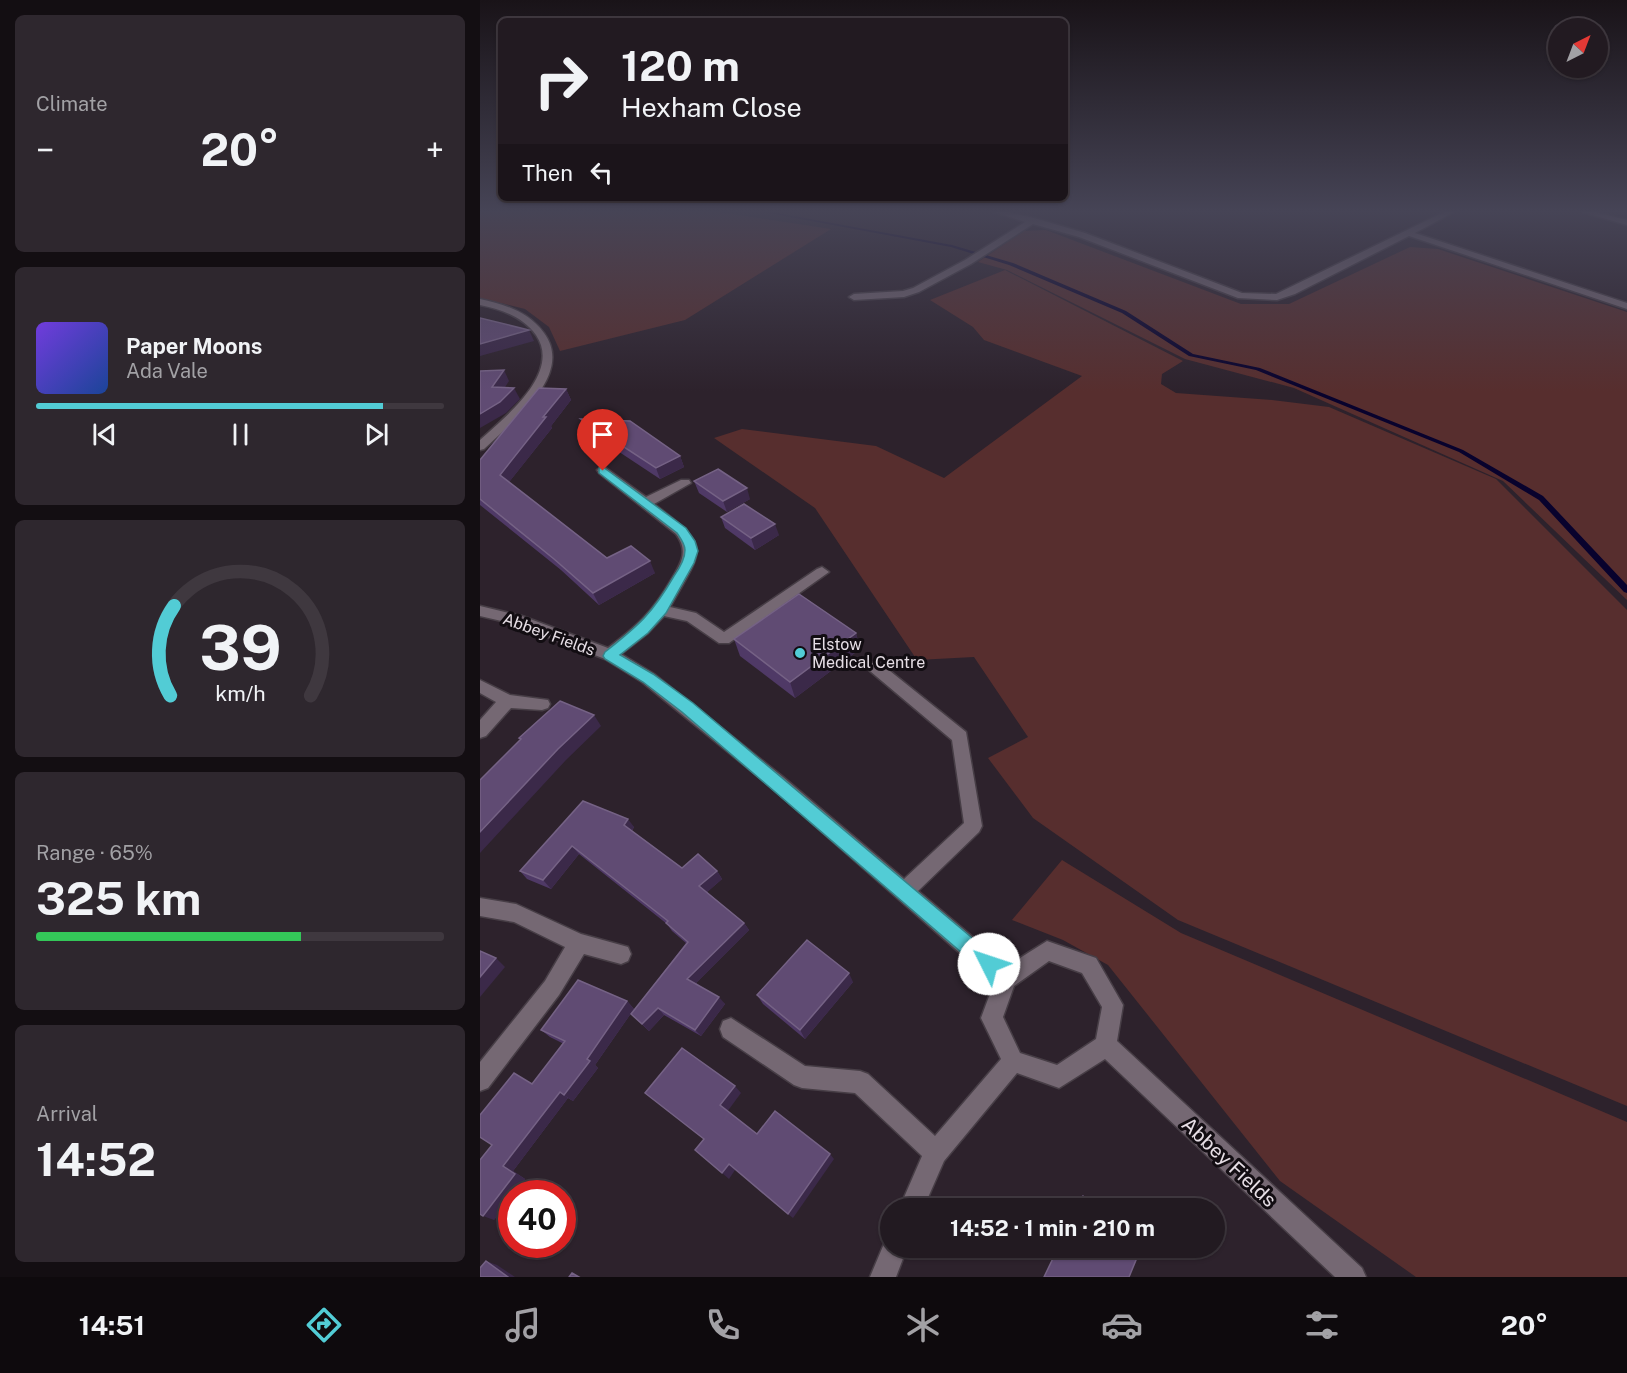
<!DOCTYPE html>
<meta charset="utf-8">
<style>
:root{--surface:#221a21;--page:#2e272e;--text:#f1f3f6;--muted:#a2a1a5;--line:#3f383f;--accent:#52ccd5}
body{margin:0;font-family:"Public Sans",sans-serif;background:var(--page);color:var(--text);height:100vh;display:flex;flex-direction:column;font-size:22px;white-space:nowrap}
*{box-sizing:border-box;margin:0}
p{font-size:20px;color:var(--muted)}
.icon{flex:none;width:33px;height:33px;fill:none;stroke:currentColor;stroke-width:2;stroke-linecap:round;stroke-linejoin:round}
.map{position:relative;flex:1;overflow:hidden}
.sheet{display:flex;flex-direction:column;gap:15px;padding:15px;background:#130e12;width:480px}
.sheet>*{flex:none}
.top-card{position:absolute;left:18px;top:18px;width:570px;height:183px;border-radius:9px;box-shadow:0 2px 4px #0004,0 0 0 2px var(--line);background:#221a21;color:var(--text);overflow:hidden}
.needle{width:39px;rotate:42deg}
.tools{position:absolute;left:1068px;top:18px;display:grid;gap:12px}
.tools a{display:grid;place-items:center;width:60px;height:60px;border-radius:50%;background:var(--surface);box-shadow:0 2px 4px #0004,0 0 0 2px var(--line);font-size:30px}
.speed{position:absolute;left:18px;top:1180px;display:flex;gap:12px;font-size:30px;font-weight:700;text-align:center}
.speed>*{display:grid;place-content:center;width:78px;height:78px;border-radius:50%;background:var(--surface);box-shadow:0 2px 4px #0004,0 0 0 2px var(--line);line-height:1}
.speed .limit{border:9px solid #d22;background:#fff;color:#111}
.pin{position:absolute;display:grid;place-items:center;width:51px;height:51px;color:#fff;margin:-62px -26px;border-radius:50% 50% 50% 0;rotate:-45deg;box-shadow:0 0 6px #0007}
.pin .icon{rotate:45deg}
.me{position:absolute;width:66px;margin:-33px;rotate:311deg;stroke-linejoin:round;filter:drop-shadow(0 0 4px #0008)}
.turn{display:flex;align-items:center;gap:21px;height:126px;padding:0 24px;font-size:27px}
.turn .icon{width:78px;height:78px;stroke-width:2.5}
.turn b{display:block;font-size:42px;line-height:51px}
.then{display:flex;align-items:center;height:57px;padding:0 24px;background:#0003;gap:12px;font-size:22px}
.big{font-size:45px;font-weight:700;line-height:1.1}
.sheet .tile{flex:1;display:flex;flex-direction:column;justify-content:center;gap:9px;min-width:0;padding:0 21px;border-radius:9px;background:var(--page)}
.sheet .dial{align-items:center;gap:0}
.dial svg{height:156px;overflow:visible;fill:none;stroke:var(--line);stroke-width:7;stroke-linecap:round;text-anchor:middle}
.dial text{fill:var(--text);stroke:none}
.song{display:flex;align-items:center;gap:18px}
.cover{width:72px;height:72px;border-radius:9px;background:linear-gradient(135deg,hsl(260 70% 55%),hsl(220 70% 35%))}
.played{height:6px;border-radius:3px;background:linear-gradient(90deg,var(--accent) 85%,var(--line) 85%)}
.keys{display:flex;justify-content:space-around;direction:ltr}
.heat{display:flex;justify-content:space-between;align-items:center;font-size:33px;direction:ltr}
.charge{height:9px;border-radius:4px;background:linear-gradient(90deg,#34c759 65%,var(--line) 0)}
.trip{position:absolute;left:400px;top:1198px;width:345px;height:60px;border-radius:30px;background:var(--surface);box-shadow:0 2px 4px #0004,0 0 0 2px var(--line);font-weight:700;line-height:60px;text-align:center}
.dock{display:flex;height:96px;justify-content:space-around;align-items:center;background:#0e0a0d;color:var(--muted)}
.dock .icon{width:42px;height:42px}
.dock .selected{color:var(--accent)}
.dock b{font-size:27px;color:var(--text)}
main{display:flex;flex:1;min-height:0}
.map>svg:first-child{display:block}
</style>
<main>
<section class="sheet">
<div class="tile"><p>Climate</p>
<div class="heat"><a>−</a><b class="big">20°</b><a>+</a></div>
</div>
<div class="tile">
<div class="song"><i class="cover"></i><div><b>Paper Moons</b><p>Ada Vale</p></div></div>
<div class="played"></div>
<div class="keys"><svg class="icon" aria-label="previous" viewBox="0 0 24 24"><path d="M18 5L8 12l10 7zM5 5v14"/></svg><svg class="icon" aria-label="pause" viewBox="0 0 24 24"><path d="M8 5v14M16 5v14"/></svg><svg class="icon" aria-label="next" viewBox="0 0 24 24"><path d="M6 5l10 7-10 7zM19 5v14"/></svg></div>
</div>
<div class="tile dial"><svg viewBox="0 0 100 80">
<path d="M14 69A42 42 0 1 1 86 69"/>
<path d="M14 69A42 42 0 0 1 16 23" stroke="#52ccd5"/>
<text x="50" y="56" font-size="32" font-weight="700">39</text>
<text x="50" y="72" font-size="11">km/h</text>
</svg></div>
<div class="tile"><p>Range · 65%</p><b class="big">325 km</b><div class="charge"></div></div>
<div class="tile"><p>Arrival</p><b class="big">14:52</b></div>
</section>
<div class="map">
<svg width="1147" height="1277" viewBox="0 0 1147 1277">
<rect width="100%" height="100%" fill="#2d222c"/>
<g fill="#572e2e">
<polygon points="0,212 239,212 351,229 205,320 80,351 69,327 45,309 0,298"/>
<polygon points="566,230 761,304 809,304 930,247 958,249 1147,312 1147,600 1023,481 814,388 705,359 527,270 498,262 544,231"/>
<polygon points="525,270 703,361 682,374 681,384 696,393 792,400 849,407 1016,479 1147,610 1147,1106 698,920 553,818 508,758 548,737 494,657 437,660 335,508 234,438 262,429 396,446 464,478 602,376 504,340 493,327 450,300"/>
<polygon points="582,860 701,933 1147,1122 1147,1277 936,1277 800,1181 628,965 583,940 532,920"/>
</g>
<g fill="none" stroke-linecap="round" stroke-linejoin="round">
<polygon fill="#08022d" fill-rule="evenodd" points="283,212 292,212 472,245 533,263 646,311 713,354 780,368 983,450 1063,496 1147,585 1147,593 1144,592 1059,500 979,452 776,370 709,356 642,313 529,265 471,247"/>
<defs>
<g id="minor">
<polygon points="514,212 527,212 554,218 605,233 762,293 796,294 964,212 974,212 935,233 1147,303 1147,309 929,236 815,294 797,300 758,298 599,237 553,224 491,264 439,292 424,297 374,300 369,297 374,294 423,291 433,288 485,260 545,222"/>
<polygon points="1102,212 1115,212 1147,220 1147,225"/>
<path d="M 0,299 C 24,304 49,312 64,333 C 95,375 32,422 4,449 L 0,450 L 0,440 C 25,417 82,373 56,335 C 43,317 21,309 0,305 Z"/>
<path d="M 123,466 L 166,497 L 201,480 L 209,480 L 211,483 L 174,504 C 232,548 224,546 190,607 L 216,613 L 244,632 L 337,569 L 342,567 L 349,572 L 249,643 L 239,643 L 207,621 L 184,616 L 168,633 L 141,654 L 174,674 L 303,777 L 424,879 L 484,823 L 472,740 L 390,671 L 387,667 L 390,663 L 400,663 L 486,732 L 502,826 L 499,832 L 438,891 L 527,966 L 567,941 L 616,958 L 643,1005 L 637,1041 L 882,1268 L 886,1277 L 855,1277 L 625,1059 L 579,1088 L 537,1073 L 464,1161 L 443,1209 L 419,1209 L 442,1156 L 375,1093 L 322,1088 L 314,1085 L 243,1037 L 240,1029 L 243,1021 L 251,1018 L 325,1066 L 380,1071 L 388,1074 L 455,1136 L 521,1059 L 501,1018 L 514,983 L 291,787 L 162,682 L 125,659 L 34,624 L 0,616 L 0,606 L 42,616 L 128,648 C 157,626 172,613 191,580 C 201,564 209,551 196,534 L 119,473 L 117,470 ZM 569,961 L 602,973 L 622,1007 L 616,1039 L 577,1065 L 540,1053 L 523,1017 L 534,986 Z"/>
<polygon points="0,680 30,695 68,700 70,704 68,708 62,710 31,708 6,736 0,738 0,720 16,702 0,693"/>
<polygon points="0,898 36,904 101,934 148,947 151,954 148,961 141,964 104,954 79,995 8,1088 0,1091 0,1062 65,981 85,947 34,922 0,916"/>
<polygon points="411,1237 411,1248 427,1248 416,1277 390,1277 406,1239"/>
</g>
</defs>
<use href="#minor" stroke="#473e46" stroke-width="3"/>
<use href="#minor" fill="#756873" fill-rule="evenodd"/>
</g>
<g fill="#4f3966">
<polygon points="86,389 91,400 71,426 72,428 29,482 127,558 175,573 119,605 81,570 0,505 0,460"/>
<polygon points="101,419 200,456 204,467 180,479 106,430"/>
<polygon points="214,481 270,499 247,512 219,493"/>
<polygon points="241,517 299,535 275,550 245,528"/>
<polygon points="376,633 380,649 315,698 260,656 254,639"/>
<polygon points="103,801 154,827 152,831 202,868 237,871 242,879 227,892 264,923 269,930 216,983 245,1004 221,1036 184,1015 169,1031 151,1014 206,943 192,931 187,924 99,854 71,889 47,879 40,871"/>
<polygon points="373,982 325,1039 283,1004 277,995"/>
<polygon points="147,1001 154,1009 115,1065 118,1068 93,1101 88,1098 33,1171 45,1179 14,1220 52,1084 84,1044 70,1037 61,1030"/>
</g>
<g fill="#3b2949">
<polygon points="49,330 54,341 0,356 0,344"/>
<polygon points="24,370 29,381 18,398 12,387"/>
<polygon points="34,388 40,399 26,413 0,428 0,414"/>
<polygon points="86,389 91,400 71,426 72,428 26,486 20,475 63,417"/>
<polygon points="200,456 204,467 180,479 176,468"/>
<polygon points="267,488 270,499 247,512 243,501"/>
<polygon points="295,524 299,535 275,550 271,538"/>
<polygon points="170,561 175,573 119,605 113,593"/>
<polygon points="376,633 380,649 315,698 310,682"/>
<polygon points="114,715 121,726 86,760 0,853 0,832 78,749"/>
<polygon points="148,819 154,827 150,833 144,825"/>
<polygon points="92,846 99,854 71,889 63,880"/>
<polygon points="237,871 242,879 225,894 219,886"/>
<polygon points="264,923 269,930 213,986 207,979"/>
<polygon points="16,958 25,967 0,997 0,977"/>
<polygon points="369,973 373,982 325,1039 320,1030"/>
<polygon points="239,997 245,1004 221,1036 215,1030"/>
<polygon points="147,1001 154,1009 115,1065 118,1068 93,1101 84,1095 107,1059"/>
<polygon points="178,1008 184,1015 169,1031 162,1024"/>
<polygon points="255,1086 261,1093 247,1112 240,1105"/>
<polygon points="80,1092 88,1098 33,1171 45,1179 34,1194 32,1194 32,1197 14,1220 3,1216 23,1166"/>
<polygon points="350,1154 354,1159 313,1218 308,1214"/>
<polygon points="249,1164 255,1170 249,1179 242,1173"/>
<polygon points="6,1261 17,1265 35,1277 28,1277"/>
</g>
<g fill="#604b73" stroke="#756285" stroke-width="1.5">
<polygon points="0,318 49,330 0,344"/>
<polygon points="24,370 12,387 34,388 20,402 0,414 0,371"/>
<polygon points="59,388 86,389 63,417 66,417 20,475 127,558 151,546 170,561 113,593 74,559 0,499 0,460"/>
<polygon points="101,419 150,421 200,456 176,468"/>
<polygon points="238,469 267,488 243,501 214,481"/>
<polygon points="264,504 295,524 271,538 241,517"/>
<polygon points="319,594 376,633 310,682 254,639"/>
<polygon points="80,701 114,715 78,749 0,832 0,780 41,739 39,738"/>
<polygon points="103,801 148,819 144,825 202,868 218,854 237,871 219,886 264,923 207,979 239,997 215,1030 178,1008 162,1024 151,1014 208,942 186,923 188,921 92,846 63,880 40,871"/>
<polygon points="327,940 369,973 320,1030 277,995"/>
<polygon points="0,951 16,958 0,977"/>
<polygon points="98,980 147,1001 107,1059 110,1061 84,1095 80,1092 23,1166 35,1174 3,1216 0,1214 0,1160 12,1145 0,1137 0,1115 34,1073 52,1084 85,1041 61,1030"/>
<polygon points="202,1048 255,1086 240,1105 277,1134 295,1111 350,1154 308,1214 249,1164 242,1173 215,1150 224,1139 165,1093"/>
<polygon points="603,1196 621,1209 596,1209"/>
<polygon points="578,1248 661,1248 649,1277 564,1277"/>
<polygon points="6,1261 28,1277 0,1277 0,1268"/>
<polygon points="92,1273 99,1277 89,1277"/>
</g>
<linearGradient id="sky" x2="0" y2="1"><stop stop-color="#191318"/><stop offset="0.54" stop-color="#464456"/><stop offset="1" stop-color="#464456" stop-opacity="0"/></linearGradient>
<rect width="1147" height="391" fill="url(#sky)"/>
<path fill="#52ccd5" stroke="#35858a" stroke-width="1.5" d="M 123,467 L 206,528 L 215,541 L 218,551 L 214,563 L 186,613 L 168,633 L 140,655 L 173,674 L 213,703 L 516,958 L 518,964 L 516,971 L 509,974 L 503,971 L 202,712 L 163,682 L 125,659 L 123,656 L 125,652 C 159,625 172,614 194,576 C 199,569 205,559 205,550 C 205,544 201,539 197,533 L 119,473 L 119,468 Z"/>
<circle fill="#52ccd5" stroke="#120d12" stroke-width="2" cx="320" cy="653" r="6"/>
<g text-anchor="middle" stroke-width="6" stroke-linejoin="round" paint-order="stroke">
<g font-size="16" fill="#e6dee5" stroke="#120d12">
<text transform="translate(69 634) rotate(20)" y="6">Abbey Fields</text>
</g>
<g font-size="16" fill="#e6dee5" stroke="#120d12" text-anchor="start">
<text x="332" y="650">Elstow<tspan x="332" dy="18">Medical Centre</tspan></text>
</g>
<g font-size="20" fill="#e6dee5" stroke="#120d12">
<text transform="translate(749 1162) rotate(43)" y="7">Abbey Fields</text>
</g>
</g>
</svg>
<div class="tools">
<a><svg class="needle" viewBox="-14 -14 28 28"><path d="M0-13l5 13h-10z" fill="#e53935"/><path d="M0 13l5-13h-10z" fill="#a2a1a5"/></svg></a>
</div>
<div class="speed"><div class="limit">40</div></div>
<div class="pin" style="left:123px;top:471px;background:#d93025"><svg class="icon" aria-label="arrive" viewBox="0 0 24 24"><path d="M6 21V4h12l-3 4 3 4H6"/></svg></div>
<svg class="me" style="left:509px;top:964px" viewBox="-20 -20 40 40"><circle r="19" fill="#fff"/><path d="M0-13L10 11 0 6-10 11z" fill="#52ccd5"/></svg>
<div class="trip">14:52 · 1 min · 210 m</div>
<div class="top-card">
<div class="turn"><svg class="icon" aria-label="right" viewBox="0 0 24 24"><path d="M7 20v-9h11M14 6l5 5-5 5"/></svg><div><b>120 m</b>Hexham Close</div></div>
<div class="then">Then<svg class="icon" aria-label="left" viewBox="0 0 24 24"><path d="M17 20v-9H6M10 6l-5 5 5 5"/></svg></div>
</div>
</div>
</main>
<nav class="dock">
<b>14:51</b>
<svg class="icon selected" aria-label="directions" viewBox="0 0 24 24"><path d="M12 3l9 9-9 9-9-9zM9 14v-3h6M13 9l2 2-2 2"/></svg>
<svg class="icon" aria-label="music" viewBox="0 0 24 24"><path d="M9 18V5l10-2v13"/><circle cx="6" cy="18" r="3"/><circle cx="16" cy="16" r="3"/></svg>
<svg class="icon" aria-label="phone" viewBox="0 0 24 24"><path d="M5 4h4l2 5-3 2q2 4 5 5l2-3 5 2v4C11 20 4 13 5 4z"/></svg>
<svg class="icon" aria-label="climate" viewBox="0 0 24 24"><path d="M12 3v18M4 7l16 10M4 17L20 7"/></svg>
<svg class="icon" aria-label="car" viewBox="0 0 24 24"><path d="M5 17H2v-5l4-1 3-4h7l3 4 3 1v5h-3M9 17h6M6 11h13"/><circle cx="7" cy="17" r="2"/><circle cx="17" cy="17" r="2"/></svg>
<svg class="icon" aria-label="filters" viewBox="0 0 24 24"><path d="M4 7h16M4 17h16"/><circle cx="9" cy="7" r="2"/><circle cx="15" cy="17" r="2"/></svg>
<b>20°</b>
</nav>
